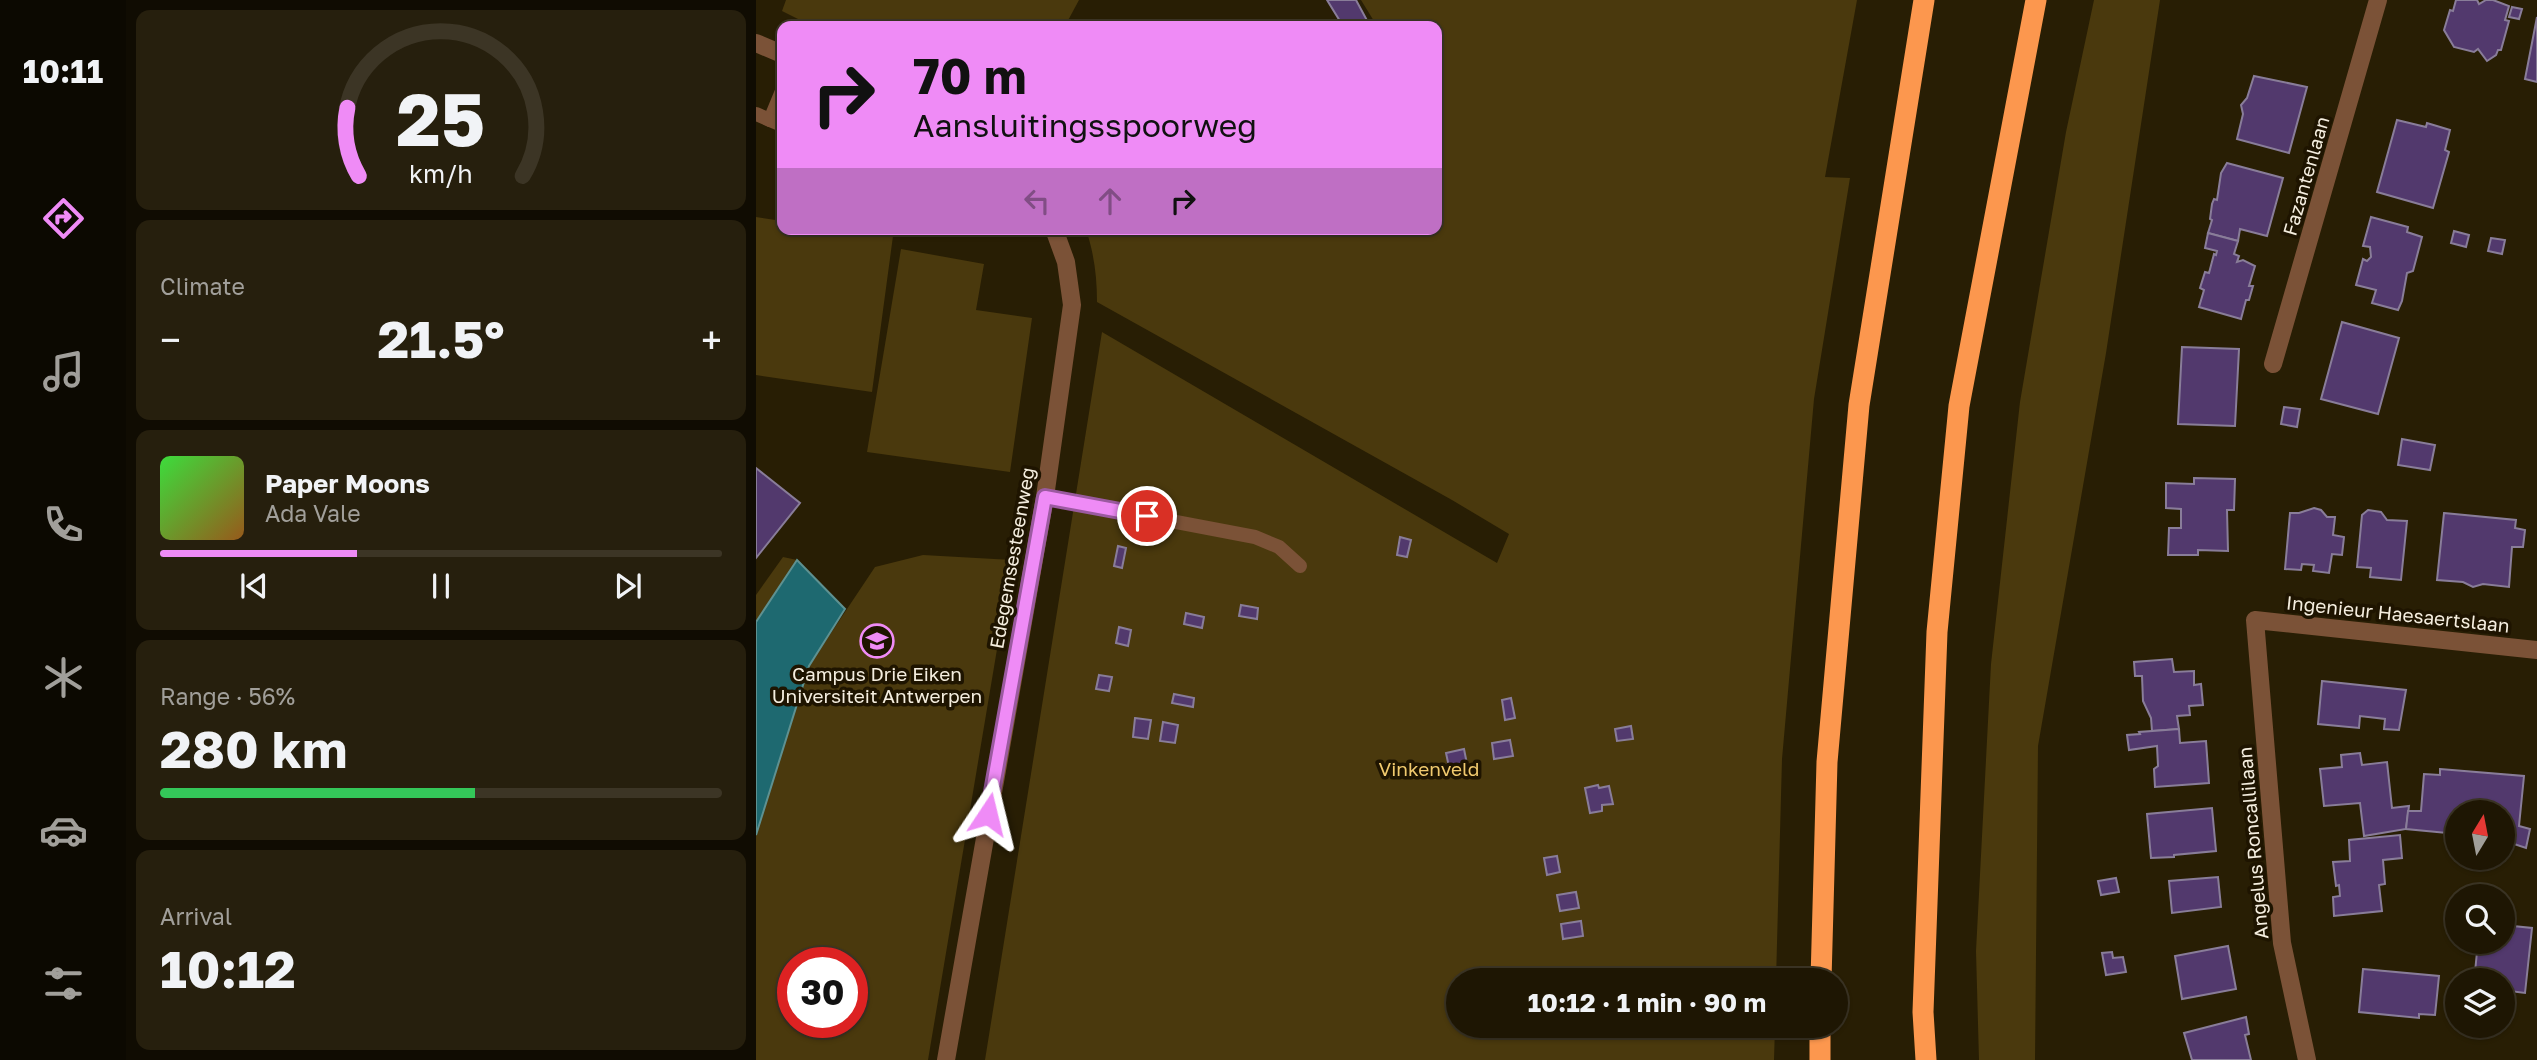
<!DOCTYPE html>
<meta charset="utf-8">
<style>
:root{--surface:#1e1603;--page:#261f0d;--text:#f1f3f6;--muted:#a19f9a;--line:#3c3525;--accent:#ef8bf6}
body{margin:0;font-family:"Golos Text",sans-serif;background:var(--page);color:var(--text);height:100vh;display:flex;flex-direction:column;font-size:26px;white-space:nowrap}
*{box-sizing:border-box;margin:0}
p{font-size:23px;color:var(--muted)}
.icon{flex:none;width:38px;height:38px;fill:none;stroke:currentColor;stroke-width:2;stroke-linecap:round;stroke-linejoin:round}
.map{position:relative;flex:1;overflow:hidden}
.drawer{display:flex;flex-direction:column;gap:10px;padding:10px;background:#100c02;width:630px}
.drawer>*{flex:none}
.hud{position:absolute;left:21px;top:21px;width:665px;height:214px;border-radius:14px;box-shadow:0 2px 5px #0004,0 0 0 2px var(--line);background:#ef8bf6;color:#111;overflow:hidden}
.needle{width:46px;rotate:10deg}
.buttons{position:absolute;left:1689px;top:800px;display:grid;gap:14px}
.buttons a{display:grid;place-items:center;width:70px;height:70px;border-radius:50%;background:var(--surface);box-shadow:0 2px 5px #0004,0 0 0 2px var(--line);font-size:35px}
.speed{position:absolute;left:21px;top:947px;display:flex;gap:14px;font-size:35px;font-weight:700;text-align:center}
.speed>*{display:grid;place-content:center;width:91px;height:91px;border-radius:50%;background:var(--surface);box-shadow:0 2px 5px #0004,0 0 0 2px var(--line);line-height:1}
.speed .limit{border:10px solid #d22;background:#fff;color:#111}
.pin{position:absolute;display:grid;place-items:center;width:60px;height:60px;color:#fff;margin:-30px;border:4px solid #fff;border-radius:50%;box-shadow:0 2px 7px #0007}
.me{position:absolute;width:77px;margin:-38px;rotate:10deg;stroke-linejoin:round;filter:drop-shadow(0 0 5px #0008)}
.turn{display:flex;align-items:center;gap:24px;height:147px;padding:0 21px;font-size:32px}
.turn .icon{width:91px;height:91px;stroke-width:2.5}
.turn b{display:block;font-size:49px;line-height:60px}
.lanes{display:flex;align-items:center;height:66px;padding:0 21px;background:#0003;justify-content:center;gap:35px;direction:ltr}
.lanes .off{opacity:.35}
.big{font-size:52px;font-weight:700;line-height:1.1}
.drawer .tile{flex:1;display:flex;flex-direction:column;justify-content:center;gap:10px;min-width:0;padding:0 24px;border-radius:14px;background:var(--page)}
.drawer .dial{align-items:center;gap:0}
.dial svg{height:182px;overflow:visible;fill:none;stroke:var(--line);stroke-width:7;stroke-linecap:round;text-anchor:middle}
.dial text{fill:var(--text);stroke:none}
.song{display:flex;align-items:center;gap:21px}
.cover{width:84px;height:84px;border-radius:10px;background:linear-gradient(135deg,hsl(120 70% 55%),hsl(30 70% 35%))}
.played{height:7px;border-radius:4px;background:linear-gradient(90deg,var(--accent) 35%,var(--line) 35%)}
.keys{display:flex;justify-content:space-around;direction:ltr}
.heat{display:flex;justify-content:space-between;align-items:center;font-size:38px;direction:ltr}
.charge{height:10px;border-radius:5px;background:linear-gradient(90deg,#34c759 56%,var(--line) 0)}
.trip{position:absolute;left:690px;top:968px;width:402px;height:70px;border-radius:35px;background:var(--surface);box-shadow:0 2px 5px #0004,0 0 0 2px var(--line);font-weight:700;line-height:70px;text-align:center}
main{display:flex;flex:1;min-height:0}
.dock{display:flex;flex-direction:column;width:126px;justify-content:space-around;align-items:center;background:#0c0901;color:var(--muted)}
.dock .icon{width:49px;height:49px}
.dock .on{color:var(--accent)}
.dock b{font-size:32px;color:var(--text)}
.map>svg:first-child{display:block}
</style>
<main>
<nav class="dock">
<b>10:11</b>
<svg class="icon on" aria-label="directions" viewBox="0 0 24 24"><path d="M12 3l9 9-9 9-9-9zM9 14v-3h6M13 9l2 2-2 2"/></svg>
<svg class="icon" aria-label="music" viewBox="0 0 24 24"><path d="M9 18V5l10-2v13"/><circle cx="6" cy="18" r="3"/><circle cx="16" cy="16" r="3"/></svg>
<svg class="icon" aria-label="phone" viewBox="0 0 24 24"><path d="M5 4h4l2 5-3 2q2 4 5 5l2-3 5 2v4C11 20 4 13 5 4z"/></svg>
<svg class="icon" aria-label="climate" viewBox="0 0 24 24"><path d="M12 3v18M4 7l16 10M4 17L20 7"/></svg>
<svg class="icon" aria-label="car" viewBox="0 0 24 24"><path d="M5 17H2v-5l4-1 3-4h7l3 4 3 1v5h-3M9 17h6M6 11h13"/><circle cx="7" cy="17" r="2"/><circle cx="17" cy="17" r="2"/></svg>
<svg class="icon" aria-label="filters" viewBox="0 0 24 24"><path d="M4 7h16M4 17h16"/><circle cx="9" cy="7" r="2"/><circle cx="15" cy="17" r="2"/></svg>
</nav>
<section class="drawer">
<div class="tile dial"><svg viewBox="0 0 100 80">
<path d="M14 69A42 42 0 1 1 86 69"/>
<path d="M14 69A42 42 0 0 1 9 39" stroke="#ef8bf6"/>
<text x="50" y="56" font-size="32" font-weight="700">25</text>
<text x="50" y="72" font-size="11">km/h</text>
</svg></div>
<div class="tile"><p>Climate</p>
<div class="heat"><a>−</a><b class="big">21.5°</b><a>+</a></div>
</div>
<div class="tile">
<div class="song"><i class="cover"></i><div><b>Paper Moons</b><p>Ada Vale</p></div></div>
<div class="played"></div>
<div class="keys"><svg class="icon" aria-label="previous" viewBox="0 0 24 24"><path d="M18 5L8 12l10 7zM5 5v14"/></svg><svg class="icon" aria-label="pause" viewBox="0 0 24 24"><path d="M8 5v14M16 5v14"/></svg><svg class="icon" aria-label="next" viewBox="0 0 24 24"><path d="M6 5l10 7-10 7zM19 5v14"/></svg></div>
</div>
<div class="tile"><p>Range · 56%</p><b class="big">280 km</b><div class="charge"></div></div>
<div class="tile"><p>Arrival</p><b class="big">10:12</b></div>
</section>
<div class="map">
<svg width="1781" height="1060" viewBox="0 0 1781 1060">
<rect width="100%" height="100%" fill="#281e04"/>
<g fill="#4a390d" fill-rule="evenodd">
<polygon points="30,0 323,0 309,26 56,26 26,11"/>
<path d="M 605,0 L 1101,0 L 1069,177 L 1094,178 L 1058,399 L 1026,759 L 1020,980 L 702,980 L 702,1026 L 1019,1026 L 1018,1060 L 229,1060 L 346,332 L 741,563 L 753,534 L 696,500 L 341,302 C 341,276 338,254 330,229 L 681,229 L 681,26 L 621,26 Z"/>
<polygon points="1338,0 1404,0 1350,353 1282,746 1279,1060 1223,1060 1220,951 1235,664 1264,402 1310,132"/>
<polygon points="0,217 26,221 26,229 85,229 137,236 116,392 0,375"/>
<polygon points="145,249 228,264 220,310 276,318 254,472 111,452"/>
<path d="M 167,555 L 256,560 L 172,1060 L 0,1060 L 0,835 L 53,666 L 119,567 ZM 37,962 L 96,962 L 96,1022 L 37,1022 Z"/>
<polygon points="27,557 41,560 0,622 0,595"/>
</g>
<polygon fill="#1e6970" stroke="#5e9191" stroke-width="2" points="41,560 89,609 53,666 0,835 0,622"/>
<g fill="#52396d" stroke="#897d99" stroke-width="2">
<polygon points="571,0 600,0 614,26 587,26"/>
<polygon points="1700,0 1721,0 1723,4 1730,0 1737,0 1753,6 1749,20 1753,21 1745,50 1742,50 1740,55 1731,61 1722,49 1718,52 1698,47 1688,30 1694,10 1697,11"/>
<polygon points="1756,7 1766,9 1763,19 1753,17"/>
<polygon points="1781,17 1781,82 1769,79"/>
<polygon points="1498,76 1551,87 1533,153 1481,139 1487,114 1485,105 1491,98"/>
<polygon points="1641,120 1670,127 1671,123 1694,130 1689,150 1693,152 1677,208 1621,192"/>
<polygon points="1471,163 1527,178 1511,236 1484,229 1482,241 1452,233 1456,220 1454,219 1456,204 1458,199 1461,200 1465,173"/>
<polygon points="1615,217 1652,227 1651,232 1666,237 1657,271 1651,273 1646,301 1642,310 1616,303 1620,290 1600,285 1607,259 1611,261 1615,257 1614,247 1607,246"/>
<polygon points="1698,231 1713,235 1710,247 1695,243"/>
<polygon points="1452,233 1482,241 1478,254 1483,256 1481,262 1487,260 1499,266 1493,286 1497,286 1493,300 1490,300 1485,319 1443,307 1448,290 1444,288 1449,272 1453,273 1458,254 1460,255 1461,251 1449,248"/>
<polygon points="1735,238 1749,240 1746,254 1732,251"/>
<polygon points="1586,322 1643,338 1622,414 1565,399"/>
<polygon points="1426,347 1483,349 1479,426 1422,424"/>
<polygon points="1528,407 1544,409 1541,427 1525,424"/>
<polygon points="1646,439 1679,445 1674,470 1642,465"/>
<polygon points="0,468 44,503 0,558"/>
<polygon points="1438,478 1479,479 1478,510 1471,510 1472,551 1442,550 1442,555 1412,555 1413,528 1425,528 1425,509 1410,508 1410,483 1438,484"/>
<polygon points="1558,508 1565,510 1571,517 1579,517 1577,535 1588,537 1586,555 1576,554 1573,573 1557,571 1558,565 1546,564 1545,570 1529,569 1534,513 1543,513"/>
<polygon points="1612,510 1625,512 1631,520 1651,521 1645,580 1614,577 1615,568 1601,567 1606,515"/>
<polygon points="1688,513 1760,520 1759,528 1769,530 1767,547 1756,547 1753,587 1727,584 1717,587 1707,582 1681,580"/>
<polygon points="644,537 655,540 651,557 641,555"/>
<polygon points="362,546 370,548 366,568 358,566"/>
<polygon points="485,605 502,608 501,619 483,616"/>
<polygon points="430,613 448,617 446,628 428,624"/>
<polygon points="363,627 375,630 372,646 360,643"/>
<polygon points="1416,659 1418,672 1438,671 1438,685 1445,684 1447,705 1433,706 1434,715 1421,716 1423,729 1396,731 1395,718 1387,701 1386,676 1379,676 1378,662"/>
<polygon points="343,675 356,677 353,691 340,689"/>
<polygon points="1566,681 1650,690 1643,730 1628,729 1629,719 1604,716 1603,728 1562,724"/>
<polygon points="418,694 438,698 437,707 416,703"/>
<polygon points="755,698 759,718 749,720 746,700"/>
<polygon points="379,718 395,720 392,739 377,737"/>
<polygon points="407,722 422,725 419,743 404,741"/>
<polygon points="875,726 877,739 861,741 859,729"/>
<polygon points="1423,729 1424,743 1450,741 1453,783 1399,787 1398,769 1402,766 1401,746 1373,750 1371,735 1384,734 1383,732"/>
<polygon points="754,740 757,756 738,759 736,743"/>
<polygon points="708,749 711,764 693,767 690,753"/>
<polygon points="1604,753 1606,765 1631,762 1636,808 1653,806 1650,829 1608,836 1604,803 1568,806 1564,769 1586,767 1585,755"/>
<polygon points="1684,769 1768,776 1763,826 1774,829 1770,848 1746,840 1746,812 1701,812 1701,834 1650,829 1652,811 1665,811 1668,774 1684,775"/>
<polygon points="842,785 843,788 853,786 857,804 846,805 846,811 834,813 829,788"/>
<polygon points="1456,808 1460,851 1418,855 1418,857 1395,858 1391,814"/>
<polygon points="1644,835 1646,858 1627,860 1629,884 1623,885 1626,911 1578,916 1577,897 1584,896 1583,885 1580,886 1577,862 1594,861 1593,840"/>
<polygon points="801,856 804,872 791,875 788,858"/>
<polygon points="1462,877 1465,907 1416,913 1413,881"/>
<polygon points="1360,878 1363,892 1345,895 1342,881"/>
<polygon points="820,892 823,908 804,911 801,895"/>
<polygon points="825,921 827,936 807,939 805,924"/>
<polygon points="1757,926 1776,928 1769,993 1746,990 1746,980 1727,980 1728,973 1719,972 1722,942 1745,943 1746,935 1756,935"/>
<polygon points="1472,946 1480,989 1426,999 1419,956"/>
<polygon points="1356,952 1357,958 1367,957 1370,972 1350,975 1346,953"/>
<polygon points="1607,969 1683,976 1679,1015 1663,1014 1663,1018 1603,1012"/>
<polygon points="1490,1017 1493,1034 1489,1035 1495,1060 1436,1060 1428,1033"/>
</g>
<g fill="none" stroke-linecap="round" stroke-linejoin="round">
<g stroke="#7b5237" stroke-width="14">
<polyline points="26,91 14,120 26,125"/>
<polyline points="0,114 14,120"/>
<polyline points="289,497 499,537 523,547 544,566"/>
</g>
<g stroke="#7b5237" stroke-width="18">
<polyline points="0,43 26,54"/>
<polyline points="1517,364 1622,0"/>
<polyline points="190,1060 289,497 316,305 310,262 298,229"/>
<polyline points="1551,1060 1526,943 1499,620 1781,650"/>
</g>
<g stroke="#fc974e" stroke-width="21">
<polyline points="1065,980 1071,762 1103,405 1168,0"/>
<polyline points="1064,1060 1064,1026"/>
<polyline points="1170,1060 1167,1012 1181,632 1203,406 1280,0"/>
</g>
</g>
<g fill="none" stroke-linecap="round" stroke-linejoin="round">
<defs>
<polyline id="route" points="232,814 289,497 391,516"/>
</defs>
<use href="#route" stroke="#9b5aa0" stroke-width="18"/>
<use href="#route" stroke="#ef8bf6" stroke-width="12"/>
</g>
<defs>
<symbol id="university-ring" viewBox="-11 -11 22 22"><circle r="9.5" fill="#1e1400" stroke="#ef8bf6" stroke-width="1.5"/><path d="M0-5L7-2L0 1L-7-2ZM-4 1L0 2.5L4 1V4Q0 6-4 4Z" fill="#ef8bf6"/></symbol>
</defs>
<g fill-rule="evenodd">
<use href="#university-ring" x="102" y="622" width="38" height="38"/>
</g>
<g text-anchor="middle" stroke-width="7" stroke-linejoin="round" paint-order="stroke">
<g font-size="19" fill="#f5eedf" stroke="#1e1400">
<text transform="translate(1550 176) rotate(-74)" y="7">Fazantenlaan</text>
<text transform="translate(256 558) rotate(-80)" y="7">Edegemsesteenweg</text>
<text transform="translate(1642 614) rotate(6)" y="7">Ingenieur Haesaertslaan</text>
<text transform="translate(1497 843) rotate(-95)" y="7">Angelus Roncallilaan</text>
</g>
<g font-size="19" fill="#f5eedf" stroke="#1e1400">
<text x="121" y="681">Campus Drie Eiken<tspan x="121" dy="22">Universiteit Antwerpen</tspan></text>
</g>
<g font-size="19" fill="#f1ca6e" stroke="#1e1400">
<text x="673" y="776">Vinkenveld</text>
</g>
</g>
</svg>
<div class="buttons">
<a><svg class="needle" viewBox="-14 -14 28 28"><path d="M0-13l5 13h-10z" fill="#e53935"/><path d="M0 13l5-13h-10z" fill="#a19f9a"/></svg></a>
<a><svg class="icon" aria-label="search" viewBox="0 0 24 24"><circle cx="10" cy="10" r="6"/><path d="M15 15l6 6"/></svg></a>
<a><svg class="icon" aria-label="layers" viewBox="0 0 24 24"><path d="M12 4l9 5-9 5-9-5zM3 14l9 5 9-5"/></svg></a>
</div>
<div class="speed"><div class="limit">30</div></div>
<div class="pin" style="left:391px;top:516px;background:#d93025"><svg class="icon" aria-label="arrive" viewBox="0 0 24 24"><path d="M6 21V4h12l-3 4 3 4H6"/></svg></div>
<svg class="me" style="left:232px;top:814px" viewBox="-20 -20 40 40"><path d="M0-17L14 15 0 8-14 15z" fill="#ef8bf6" stroke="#fff" stroke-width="4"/></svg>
<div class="trip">10:12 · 1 min · 90 m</div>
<div class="hud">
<div class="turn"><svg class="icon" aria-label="right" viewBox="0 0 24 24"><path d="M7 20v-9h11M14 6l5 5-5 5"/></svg><div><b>70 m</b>Aansluitingsspoorweg</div></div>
<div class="lanes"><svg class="icon off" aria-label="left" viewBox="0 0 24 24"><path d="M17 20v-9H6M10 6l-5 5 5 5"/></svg><svg class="icon off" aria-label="ahead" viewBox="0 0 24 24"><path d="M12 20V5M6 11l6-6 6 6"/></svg><svg class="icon" aria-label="right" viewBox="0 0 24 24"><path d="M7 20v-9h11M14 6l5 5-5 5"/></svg></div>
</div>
</div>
</main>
